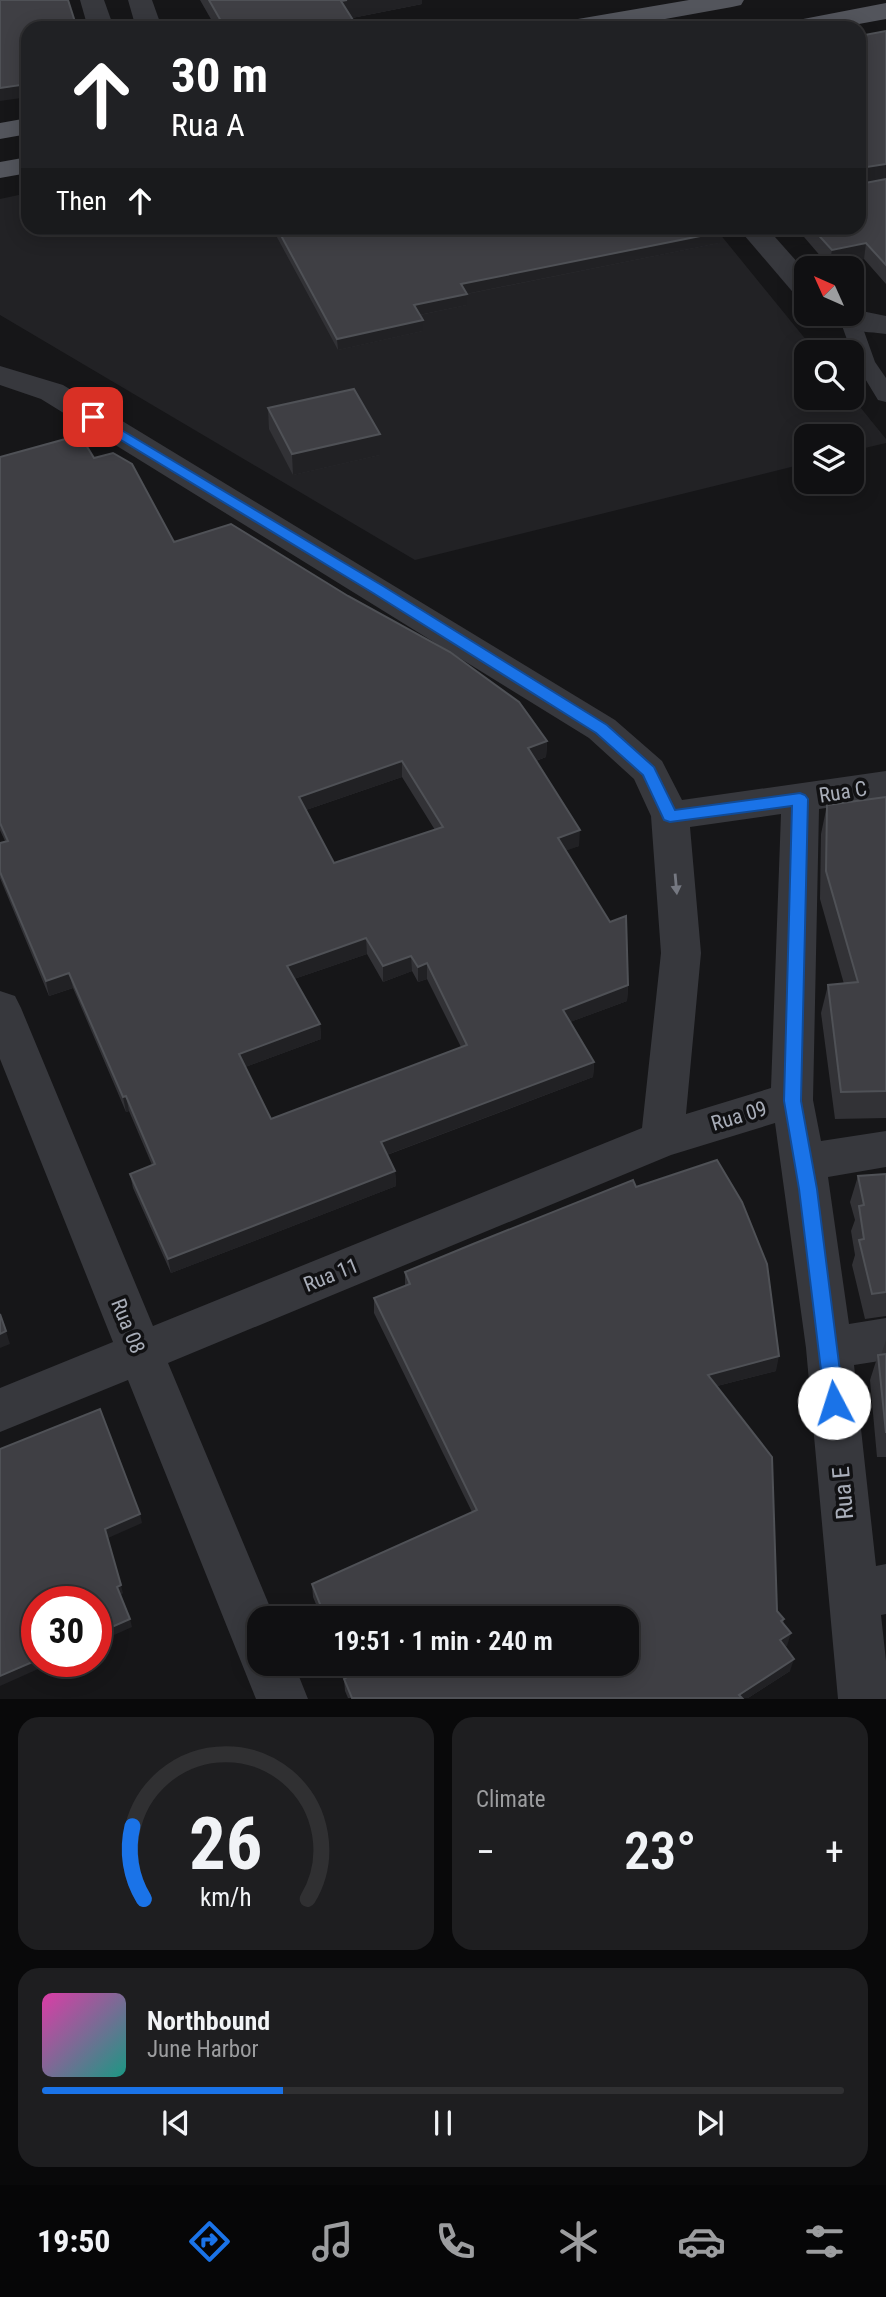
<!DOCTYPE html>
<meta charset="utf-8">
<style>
:root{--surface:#101012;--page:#1e1e20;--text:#f1f3f6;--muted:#9c9d9f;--line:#303032;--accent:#1a73e8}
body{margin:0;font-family:"Roboto Condensed",sans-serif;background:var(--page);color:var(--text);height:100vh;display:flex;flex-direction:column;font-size:26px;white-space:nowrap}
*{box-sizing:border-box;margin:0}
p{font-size:23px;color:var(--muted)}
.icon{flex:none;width:38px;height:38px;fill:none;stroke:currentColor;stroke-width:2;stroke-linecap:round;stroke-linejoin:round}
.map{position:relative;height:1699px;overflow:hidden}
.side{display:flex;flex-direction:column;gap:18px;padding:18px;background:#09090a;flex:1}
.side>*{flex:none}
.hud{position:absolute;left:21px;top:21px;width:845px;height:214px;border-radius:21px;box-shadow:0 4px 18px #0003,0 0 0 2px var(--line);background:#202124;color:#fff;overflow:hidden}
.needle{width:46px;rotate:315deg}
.controls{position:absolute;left:794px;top:256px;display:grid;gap:14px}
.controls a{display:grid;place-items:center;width:70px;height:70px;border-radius:14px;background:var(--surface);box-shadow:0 4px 18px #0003,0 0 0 2px var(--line);font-size:35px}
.speed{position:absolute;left:21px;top:1586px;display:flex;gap:14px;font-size:35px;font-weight:700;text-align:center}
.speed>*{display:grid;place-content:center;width:91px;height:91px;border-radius:50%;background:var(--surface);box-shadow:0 4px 18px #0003,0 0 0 2px var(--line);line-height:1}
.speed .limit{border:10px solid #d22;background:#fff;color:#111}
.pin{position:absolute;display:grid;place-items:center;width:60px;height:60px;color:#fff;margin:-30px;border-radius:14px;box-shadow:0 4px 10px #0006}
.me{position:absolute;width:77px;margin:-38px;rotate:355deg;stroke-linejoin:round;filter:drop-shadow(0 0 5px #0008)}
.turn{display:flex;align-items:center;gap:24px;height:147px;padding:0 35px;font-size:32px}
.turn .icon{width:91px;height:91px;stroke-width:2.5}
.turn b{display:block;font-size:49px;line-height:60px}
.then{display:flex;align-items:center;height:66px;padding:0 35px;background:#0003;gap:14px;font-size:26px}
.big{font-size:52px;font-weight:600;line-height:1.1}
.side .widget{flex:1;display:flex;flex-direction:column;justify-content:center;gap:10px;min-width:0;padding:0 24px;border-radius:21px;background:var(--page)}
.side .dial{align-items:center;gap:0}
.dial svg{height:182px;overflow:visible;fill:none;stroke:var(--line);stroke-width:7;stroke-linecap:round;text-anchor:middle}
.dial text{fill:var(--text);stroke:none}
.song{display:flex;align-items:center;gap:21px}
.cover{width:84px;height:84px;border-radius:10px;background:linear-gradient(135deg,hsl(320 70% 55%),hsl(170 70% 35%))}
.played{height:7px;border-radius:4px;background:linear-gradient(90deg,var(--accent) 30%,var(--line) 30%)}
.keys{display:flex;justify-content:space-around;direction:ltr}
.heat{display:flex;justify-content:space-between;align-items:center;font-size:38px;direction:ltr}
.side .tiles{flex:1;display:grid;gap:18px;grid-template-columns:1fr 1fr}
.widget:last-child{grid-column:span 2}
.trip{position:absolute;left:247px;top:1606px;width:392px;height:70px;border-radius:21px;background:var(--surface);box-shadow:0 4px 18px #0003,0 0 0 2px var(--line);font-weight:600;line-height:70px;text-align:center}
.menu{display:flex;height:112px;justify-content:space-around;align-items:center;background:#060607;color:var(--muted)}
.menu .icon{width:49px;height:49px}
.menu .on{color:var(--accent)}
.menu b{font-size:32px;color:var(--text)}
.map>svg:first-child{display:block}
</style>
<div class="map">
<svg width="886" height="1699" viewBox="0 0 886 1699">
<rect width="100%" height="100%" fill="#161618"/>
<polygon fill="#222225" points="28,193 28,228 715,228 816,352 807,352 807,397 852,397 886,439 886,443 852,451 852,436 807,436 807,463 415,560 0,315 0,199"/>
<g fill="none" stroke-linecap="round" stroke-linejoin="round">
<polygon fill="#37383d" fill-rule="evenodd" points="850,314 857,316 860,320 875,362 886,378 886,402 878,400 855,362 840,320 843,316"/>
<g fill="#37383d" fill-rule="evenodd">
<polygon points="80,0 104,0 114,28 88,28"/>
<polygon points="128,0 152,0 162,28 136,28"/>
<polygon points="738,228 767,228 807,273 807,300 797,297"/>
<path d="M 852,309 L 886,316 L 886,334 C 865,331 834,332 821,313 L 852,313 Z"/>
<path d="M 0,366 L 63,385 L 615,720 L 662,761 L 682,800 L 886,771 L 886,799 L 819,809 L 813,1100 L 821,1141 L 886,1131 L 886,1167 L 828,1177 L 849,1324 L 886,1318 L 886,1360 L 854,1365 L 876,1566 L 886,1564 L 886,1614 L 881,1615 L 886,1661 L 886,1699 L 838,1699 L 806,1348 L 775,1123 L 671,1155 L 168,1363 L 275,1619 L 259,1619 L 259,1664 L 294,1664 L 308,1699 L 256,1699 L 128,1380 L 0,1432 L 0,1388 L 113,1342 L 0,1059 L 0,991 L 15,996 L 21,1008 L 153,1326 L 642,1128 L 661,953 L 651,816 L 634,779 L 589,738 L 41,399 L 0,385 ZM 781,814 L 771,1088 L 686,1114 L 701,953 L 690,827 Z"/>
</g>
<g fill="#53555c" fill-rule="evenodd">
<polygon points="689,0 744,0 741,5 732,7 615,28 559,28 563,23 572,20"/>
<polygon points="886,3 886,19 837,28 785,28 789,23 798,20"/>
<polygon points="28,118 28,134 0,139 0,123"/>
<polygon points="28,157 28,173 0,178 0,162"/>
</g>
</g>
<g fill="#323236" fill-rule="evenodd">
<polygon points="200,0 422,0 422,4 352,18 353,20 353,28 216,28"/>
<polygon points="886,31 886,284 864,259 829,266 798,230 799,228 859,228"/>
<polygon points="272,228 717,228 719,243 467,294 467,305 420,315 423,331 338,350"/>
<polygon points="268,408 380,434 380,455 293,475 269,429"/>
<path d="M 0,457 L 94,458 L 174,542 L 547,741 L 546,757 L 536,761 L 579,846 L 565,850 L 628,985 L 627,1001 L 570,1022 L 594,1062 L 593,1077 L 387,1155 L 395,1171 L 396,1186 L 171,1273 L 133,1188 L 130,1174 L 152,1165 L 129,1111 L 126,1112 L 73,988 L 49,996 L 0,878 L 0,843 L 5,841 L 0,830 ZM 402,777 L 435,830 L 334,863 L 306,810 ZM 367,954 L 383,982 L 412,971 L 418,982 L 427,979 L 461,1047 L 271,1119 L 245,1067 L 321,1039 L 320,1024 L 294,979 Z"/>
<polygon points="886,797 886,1118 835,1119 821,1013 828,985 844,984 820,899 821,834 827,805"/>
<polygon points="886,1174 886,1316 865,1319 852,1265 855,1255 851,1231 855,1220 850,1202 858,1176"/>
<polygon points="636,1187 776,1371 717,1386 777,1611 784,1619 783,1624 791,1633 785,1646 790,1671 748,1698 348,1698 345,1691 344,1679 346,1678 340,1664 626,1664 626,1619 322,1619 313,1597 312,1584 472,1512 374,1313 374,1298 405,1286 405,1272"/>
<polygon points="886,1340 886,1457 877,1457 870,1380 878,1355 881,1355"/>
</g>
<g fill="#212124">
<polygon points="347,0 422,0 422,4 342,20 341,1"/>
<polygon points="353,20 353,28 312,28"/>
<polygon points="28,84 28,97 0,101 0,88"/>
<polygon points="886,164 886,179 859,184 860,168"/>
<polygon points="720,232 719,243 461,295 461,284"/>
<polygon points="866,243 864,259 829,266 832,250"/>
<polygon points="467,294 467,305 414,316 414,305"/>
<polygon points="423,320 423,331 338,350 337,339"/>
<polygon points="380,434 380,455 293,475 292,454"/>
<polygon points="547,741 546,757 527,764 528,748"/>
<polygon points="402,761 402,777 300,812 299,797"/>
<polygon points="580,830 579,846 557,854 558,838"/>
<polygon points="366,938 367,954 288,981 287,966"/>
<polygon points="411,956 412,971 383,982 383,966"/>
<polygon points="427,963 427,979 418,982 418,967"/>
<polygon points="69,973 73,988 49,996 46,981"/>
<polygon points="628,985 627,1001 562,1025 563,1010"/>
<polygon points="320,1024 321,1039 240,1069 239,1054"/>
<polygon points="594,1062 593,1077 381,1157 381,1142"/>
<polygon points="126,1096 129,1111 126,1112 123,1097"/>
<polygon points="395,1171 396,1186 171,1273 168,1259"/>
<polygon points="6,1331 10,1344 0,1348 0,1334"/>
<polygon points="779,1356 776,1371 705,1389 708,1375"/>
<polygon points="140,1514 142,1523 108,1538 123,1593 120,1596 105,1529"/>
<polygon points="130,1619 132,1627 96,1643 96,1634"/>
<polygon points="791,1633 787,1646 776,1652 780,1640"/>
<polygon points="794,1659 790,1671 748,1698 738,1698 739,1695"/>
<polygon points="37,1660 56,1661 0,1686 0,1676"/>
</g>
<g fill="#3f3f44" stroke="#4f5156" stroke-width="2" fill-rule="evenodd">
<polygon points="0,0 68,0 77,28 28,28 28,84 0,88"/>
<polygon points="209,0 347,0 341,1 353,20 312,28 225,28"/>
<polygon points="886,31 886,164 860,168 860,184 886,179 886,265 866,243 832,250 812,228 859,228 859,36"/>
<polygon points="277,228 717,228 720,232 461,284 467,294 414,305 423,320 337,339"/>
<polygon points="354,389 380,434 292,454 268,408"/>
<path d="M 80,435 L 94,458 L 113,453 L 132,464 L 174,542 L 231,524 L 348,596 L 450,652 L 519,702 L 547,741 L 528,748 L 580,830 L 558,838 L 610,922 L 626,916 L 628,985 L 563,1010 L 594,1062 L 381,1142 L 395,1171 L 168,1259 L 130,1174 L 155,1164 L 126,1096 L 123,1097 L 69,973 L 46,981 L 0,872 L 0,843 L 8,841 L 0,823 L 0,457 ZM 402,761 L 443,827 L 334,863 L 299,797 ZM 366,938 L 383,966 L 411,956 L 418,967 L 427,963 L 467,1045 L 271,1119 L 239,1054 L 320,1024 L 287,966 Z"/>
<polygon points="886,797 886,1091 841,1092 828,985 858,982 826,871 827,805"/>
<polygon points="717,1160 742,1202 767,1264 779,1356 708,1375 772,1457 777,1611 784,1619 781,1621 791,1633 780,1640 794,1659 739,1695 742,1698 352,1698 344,1679 349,1676 344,1664 626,1664 626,1619 326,1619 312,1584 477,1510 374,1298 410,1284 405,1272 473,1244 633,1180 636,1187"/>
<polygon points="886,1174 886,1292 872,1294 859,1240 864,1239 859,1206 864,1205 858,1176"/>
<polygon points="0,1314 6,1331 0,1334"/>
<polygon points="886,1354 886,1433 878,1355"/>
<polygon points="100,1409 140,1514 105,1529 121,1585 117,1587 130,1619 96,1634 96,1601 37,1601 37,1660 0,1676 0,1449"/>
</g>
<defs><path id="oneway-solid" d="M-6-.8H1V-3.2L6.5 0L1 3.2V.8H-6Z" transform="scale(1.75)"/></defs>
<use fill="#757881" href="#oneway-solid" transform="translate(676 884) rotate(85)"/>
<polygon fill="#1a73e8" stroke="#114b97" stroke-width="2" points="93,413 383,586 607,725 654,767 675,810 800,793 805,795 808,799 801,1101 817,1189 844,1403 841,1410 834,1412 827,1410 825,1403 799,1189 784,1101 792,806 670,822 664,820 643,775 596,733 373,593 88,420 88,415"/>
<g text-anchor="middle" stroke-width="7" stroke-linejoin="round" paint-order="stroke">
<g font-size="21" fill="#a8adb8" stroke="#111113">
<text transform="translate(843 792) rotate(-9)" y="7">Rua C</text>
<text transform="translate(739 1116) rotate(-17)" y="7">Rua 09</text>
<text transform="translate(331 1275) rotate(-22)" y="7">Rua 11</text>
<text transform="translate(128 1326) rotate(68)" y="7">Rua 08</text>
</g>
<g font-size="24" fill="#a8adb8" stroke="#111113">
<text transform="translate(843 1493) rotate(-95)" y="8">Rua E</text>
</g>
</g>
</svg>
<div class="controls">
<a><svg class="needle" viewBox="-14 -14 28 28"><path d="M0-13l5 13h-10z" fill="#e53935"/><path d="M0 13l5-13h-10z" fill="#9c9d9f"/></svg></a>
<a><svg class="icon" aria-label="search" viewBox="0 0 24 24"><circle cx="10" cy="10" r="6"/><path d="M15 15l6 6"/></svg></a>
<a><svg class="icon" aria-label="layers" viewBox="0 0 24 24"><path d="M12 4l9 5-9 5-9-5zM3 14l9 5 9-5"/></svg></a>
</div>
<div class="speed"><div class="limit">30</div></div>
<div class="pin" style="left:93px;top:417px;background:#d93025"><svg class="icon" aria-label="arrive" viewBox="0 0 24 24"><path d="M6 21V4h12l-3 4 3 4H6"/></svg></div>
<svg class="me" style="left:834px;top:1403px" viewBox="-20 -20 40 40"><circle r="19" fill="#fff"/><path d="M0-13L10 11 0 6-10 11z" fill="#1a73e8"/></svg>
<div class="trip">19:51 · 1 min · 240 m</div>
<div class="hud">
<div class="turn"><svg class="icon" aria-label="ahead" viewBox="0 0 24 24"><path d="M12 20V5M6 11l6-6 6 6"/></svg><div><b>30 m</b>Rua A</div></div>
<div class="then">Then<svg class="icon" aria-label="ahead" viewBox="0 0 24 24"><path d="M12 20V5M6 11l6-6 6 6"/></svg></div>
</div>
</div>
<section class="side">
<div class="tiles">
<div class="widget dial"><svg viewBox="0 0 100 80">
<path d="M14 69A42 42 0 1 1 86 69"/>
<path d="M14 69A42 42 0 0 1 9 37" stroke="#1a73e8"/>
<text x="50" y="56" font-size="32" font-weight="700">26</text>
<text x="50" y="72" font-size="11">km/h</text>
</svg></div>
<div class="widget"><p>Climate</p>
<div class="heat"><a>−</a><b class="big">23°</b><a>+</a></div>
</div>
<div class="widget">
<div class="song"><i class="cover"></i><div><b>Northbound</b><p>June Harbor</p></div></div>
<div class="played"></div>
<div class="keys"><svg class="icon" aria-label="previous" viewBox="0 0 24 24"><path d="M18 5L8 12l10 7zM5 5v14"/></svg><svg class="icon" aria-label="pause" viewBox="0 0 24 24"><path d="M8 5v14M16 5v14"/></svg><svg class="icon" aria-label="next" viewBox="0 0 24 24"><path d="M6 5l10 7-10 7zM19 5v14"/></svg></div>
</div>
</div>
</section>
<nav class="menu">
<b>19:50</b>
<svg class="icon on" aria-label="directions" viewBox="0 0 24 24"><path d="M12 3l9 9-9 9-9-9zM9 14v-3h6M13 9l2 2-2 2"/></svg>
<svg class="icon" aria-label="music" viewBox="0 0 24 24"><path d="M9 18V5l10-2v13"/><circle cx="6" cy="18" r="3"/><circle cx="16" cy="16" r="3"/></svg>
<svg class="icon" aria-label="phone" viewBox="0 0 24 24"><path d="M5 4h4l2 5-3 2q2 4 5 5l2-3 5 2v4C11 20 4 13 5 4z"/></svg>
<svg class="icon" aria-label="climate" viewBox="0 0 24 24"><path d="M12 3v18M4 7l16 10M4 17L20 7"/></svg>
<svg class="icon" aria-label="car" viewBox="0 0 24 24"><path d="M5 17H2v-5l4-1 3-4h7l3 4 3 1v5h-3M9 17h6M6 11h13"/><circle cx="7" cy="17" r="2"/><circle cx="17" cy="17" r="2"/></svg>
<svg class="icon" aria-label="filters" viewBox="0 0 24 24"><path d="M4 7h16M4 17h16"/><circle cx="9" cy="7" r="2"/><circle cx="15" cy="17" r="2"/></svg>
</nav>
